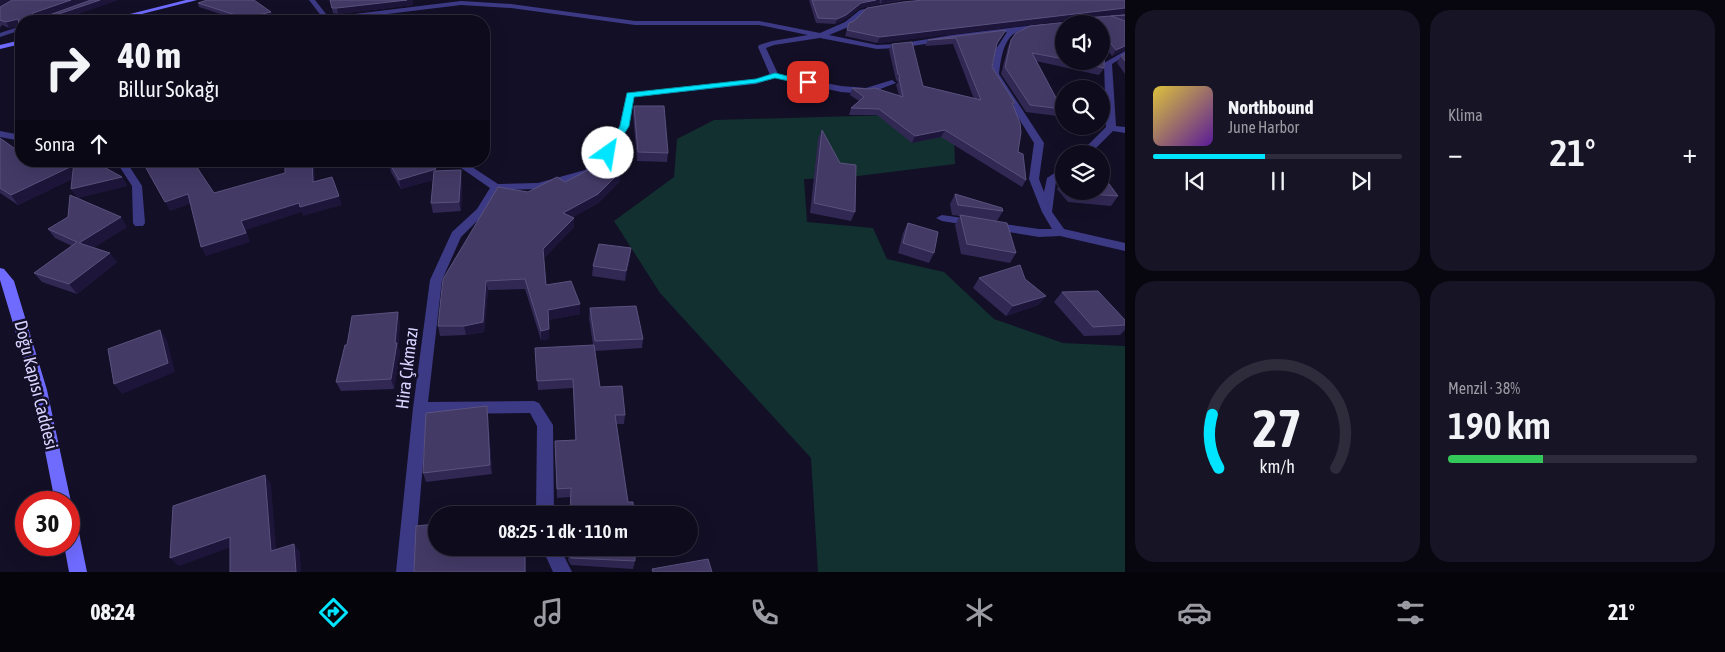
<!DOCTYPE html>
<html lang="tr">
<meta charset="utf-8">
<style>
:root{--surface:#0e0b1c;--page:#171425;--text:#f1f3f6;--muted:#9b9ba3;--line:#2e2b3b;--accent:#00e5ff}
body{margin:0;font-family:"Asap Condensed",sans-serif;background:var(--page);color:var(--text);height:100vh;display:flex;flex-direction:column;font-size:19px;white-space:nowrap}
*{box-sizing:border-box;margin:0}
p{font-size:16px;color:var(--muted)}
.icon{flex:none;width:28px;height:28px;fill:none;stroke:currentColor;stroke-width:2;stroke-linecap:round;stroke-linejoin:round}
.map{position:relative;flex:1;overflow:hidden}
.details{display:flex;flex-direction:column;gap:10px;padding:10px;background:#08060f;width:600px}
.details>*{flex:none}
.top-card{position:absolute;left:15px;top:15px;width:475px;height:152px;border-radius:20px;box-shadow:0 5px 20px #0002,0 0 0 1px var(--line);background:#0e0b1c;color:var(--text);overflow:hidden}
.tools{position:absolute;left:1055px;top:15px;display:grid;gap:10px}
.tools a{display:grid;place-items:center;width:55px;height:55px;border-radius:50%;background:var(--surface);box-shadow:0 5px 20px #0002,0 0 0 1px var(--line);font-size:25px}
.speed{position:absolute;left:15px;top:491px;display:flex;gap:10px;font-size:25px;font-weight:700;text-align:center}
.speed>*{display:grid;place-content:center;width:65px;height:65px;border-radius:50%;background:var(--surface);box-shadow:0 5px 20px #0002,0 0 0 1px var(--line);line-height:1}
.speed .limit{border:8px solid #d22;background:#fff;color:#111}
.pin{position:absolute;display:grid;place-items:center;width:42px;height:42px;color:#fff;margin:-21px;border-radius:10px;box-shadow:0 2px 8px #0006}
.me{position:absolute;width:55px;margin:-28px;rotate:32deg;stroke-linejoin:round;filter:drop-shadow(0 0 4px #0008)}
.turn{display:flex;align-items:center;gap:18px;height:105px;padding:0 20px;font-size:22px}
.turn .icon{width:65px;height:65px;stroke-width:2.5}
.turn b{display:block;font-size:35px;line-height:42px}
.then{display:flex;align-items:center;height:48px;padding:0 20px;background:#0003;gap:10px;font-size:19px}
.big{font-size:38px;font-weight:600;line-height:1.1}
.details .card{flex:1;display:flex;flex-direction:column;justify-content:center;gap:8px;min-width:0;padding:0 18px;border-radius:20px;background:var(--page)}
.details .dial{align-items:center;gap:0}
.dial svg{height:130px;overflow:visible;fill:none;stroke:var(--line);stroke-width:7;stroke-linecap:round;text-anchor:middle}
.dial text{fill:var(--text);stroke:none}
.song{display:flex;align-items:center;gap:15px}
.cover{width:60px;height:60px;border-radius:8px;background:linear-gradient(135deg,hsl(50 70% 55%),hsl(270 70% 35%))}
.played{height:5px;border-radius:2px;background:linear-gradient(90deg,var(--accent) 45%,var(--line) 45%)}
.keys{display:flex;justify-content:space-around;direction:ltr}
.heat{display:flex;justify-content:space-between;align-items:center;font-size:28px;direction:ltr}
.charge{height:8px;border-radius:4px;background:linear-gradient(90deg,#34c759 38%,var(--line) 0)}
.details .tiles{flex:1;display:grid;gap:10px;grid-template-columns:repeat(2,1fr)}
.trip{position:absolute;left:428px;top:506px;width:270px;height:50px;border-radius:25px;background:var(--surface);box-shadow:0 5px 20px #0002,0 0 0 1px var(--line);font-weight:600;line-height:50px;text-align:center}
.tabs{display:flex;height:80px;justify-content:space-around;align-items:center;background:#06040b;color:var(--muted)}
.tabs .icon{width:35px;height:35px}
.tabs .current{color:var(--accent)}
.tabs b{font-size:22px;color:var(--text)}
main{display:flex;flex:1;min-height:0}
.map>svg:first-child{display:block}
</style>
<main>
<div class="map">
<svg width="1125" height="572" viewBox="0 0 1125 572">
<rect width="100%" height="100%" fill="#130f26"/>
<polygon fill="#12302f" points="891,115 954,134 955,164 842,178 804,179 807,222 873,228 887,259 944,272 994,319 1063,343 1125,346 1125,572 818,572 811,458 660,293 614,221 674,177 677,139 714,120"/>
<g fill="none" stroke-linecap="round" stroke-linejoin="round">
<g fill="#3d3a85" fill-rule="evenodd">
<path d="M 309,0 L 315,0 L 326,14 L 338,16 L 461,1 L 511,4 L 635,21 L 759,21 L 820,33 L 845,22 L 860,10 L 882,5 L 884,6 L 884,8 L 864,13 L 851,26 L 829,35 L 877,45 L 898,44 L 952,35 L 1044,24 L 1044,28 C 1036,29 1026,28 1019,31 C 1003,37 1001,59 999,74 L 1044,143 L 1039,179 L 1044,192 L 1047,178 L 1064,167 L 1064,175 L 1056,181 L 1052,212 L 1064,229 L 1125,243 L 1125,251 L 1060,236 L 1039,237 L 942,221 L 936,218 L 942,215 L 1039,229 L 1052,229 L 1042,212 L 1029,179 L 1034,143 L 991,74 L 996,49 L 1007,32 L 898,48 L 877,49 L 820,38 L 774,45 L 766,48 L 778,74 L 841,86 L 866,88 L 892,80 L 896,83 L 867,94 L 841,92 L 775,78 L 756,84 L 634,97 L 629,127 L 611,155 L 593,174 L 538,189 L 499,190 L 485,213 L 461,237 L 442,280 L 428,402 L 534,401 L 539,403 L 553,425 L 554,515 L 536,515 L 537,426 L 530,413 L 427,414 L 414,572 L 396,572 L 413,408 L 430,280 L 452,232 L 477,209 L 490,188 L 451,161 L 463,161 L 498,184 L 538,183 L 585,170 L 604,151 L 619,127 L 627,93 L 756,79 L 770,75 L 758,47 L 759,45 L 772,41 L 808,35 L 759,25 L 635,25 L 511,8 L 461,5 L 338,20 L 322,17 Z"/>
<polygon points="21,26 21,30 0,37 0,33"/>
<polygon points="1125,51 1125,56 1112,64 1116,126 1125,127 1125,133 1113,131 1090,154 1079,154 1106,127 1104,63"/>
<polygon points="0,131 21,135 21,141 0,137"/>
<polygon points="116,161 126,161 142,186 145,223 143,226 135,226 133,223 132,186"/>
<polygon points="542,548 560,548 572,572 553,572"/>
</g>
<g fill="#6f6bff" fill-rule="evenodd">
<polygon points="186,0 197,0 114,21 102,21"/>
<polygon points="21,40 21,44 0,49 0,45"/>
<polygon points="0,268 4,269 14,281 47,390 71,502 69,508 69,502 55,502 33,390 0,280"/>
<polygon points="69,519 75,522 78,528 87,572 69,572 64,545 69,545"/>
</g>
</g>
<g fill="#312854" fill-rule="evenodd">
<polygon points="12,0 90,0 43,17 38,21 21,21 21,32 17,26 9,28 2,25 0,28 0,7"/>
<polygon points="330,0 413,0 413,5 338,14 333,13"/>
<polygon points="809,0 903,0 881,4 879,3 879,4 860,8 844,20 835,24 816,23"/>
<path d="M 1125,0 L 1125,14 L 1094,17 L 1125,15 L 1125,50 L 1112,56 L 1105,47 L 1104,68 L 1099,75 L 1036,61 L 1062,109 L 1057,116 L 1026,112 L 1001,74 L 1008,47 L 1011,40 L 1068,22 L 1069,20 L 877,43 L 845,36 L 849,23 ZM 1064,24 L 1101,61 L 1064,61 Z"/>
<polygon points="198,3 271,12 272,16 251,21 242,21 199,7"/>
<polygon points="1006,30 997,45 992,67 1015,103 1013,106 1018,152 1026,180 1022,187 941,137 912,143 877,115 849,115 851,108 859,101 850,95 852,88 899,95 896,85 898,82 896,80 889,50 892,44 923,86 974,99 953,44 925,46 928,40"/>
<polygon points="1125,54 1125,74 1117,63 1121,56"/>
<polygon points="634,106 668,153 667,162 637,161 633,114"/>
<polygon points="822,130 855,212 851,221 810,213 818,139"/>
<polygon points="0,138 21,161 73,172 122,177 127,186 77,198 72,179 18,205 0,193"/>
<polygon points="389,162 436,171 462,180 461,211 433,213 431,203 433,180 401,189 391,172"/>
<polygon points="620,172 620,181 598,203 573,217 574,218 574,227 544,258 546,285 580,314 548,320 549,339 541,340 525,289 488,290 484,332 466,335 440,336 438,326 528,192 565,182"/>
<polygon points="1064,179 1064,191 1101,191 1118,196 1111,206 1068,202 1057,189"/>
<polygon points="955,194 1003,211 997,221 1016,253 1010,263 961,254 955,225 960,216 952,215 950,204"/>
<polygon points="908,223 934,253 929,263 898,253 903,233"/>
<polygon points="127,227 94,247 117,262 77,294 42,282 34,273 72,246 55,238 48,229"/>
<polygon points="631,248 630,258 625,281 592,276 593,266"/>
<polygon points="979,278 1025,279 1046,296 1038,305 1006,316 973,288"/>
<polygon points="1062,292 1125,320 1125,330 1120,335 1084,336 1054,302"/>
<polygon points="590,308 643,339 642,348 595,351 600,387 625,415 624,424 617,424 571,497 557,498 555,441 575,440 573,388 538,390 535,348 593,345 589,318"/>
<polygon points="400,322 398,347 400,352 394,389 341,391 336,382 347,345"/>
<polygon points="487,406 488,415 492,474 426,482 423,473"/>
<polygon points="569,548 635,561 633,569 571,565 568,560"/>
</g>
<g fill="#1d163a">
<polygon points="0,0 10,0 0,6"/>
<polygon points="71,0 90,0 36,19 32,16 33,13"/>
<polygon points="100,0 119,0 58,21 38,21"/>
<polygon points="407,0 413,0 413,5 338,14 337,8"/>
<polygon points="876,0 880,0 879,4 860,8 844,20 835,24 837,19 861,3"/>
<polygon points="882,0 900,0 881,4"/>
<polygon points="1125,8 1125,14 877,43 880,37"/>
<polygon points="271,12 272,16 251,21 246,21 245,18"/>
<polygon points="18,19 21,25 9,28 6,22"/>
<polygon points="1125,46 1125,50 1112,56 1116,50"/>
<polygon points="945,130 941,137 912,143 915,136"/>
<polygon points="196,161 199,161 200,175 196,166"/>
<polygon points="312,161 314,161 316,191 313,182"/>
<polygon points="70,167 76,177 18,205 11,195"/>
<polygon points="436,169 437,179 401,189 399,180"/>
<polygon points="461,170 462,180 461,211 459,202"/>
<polygon points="620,172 620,181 598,203 563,223 563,213"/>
<polygon points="122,177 127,186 77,198 71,189"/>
<polygon points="188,194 193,203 170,211 165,202"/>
<polygon points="339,196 342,205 303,216 302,212 246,230 250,242 206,256 201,247 241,221 299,203"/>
<polygon points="121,217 127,227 86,253 79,243"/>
<polygon points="574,218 574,227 544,258 543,249"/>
<polygon points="631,248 630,258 625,281 626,271"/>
<polygon points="110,253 117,262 77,294 69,284"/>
<polygon points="486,281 488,290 484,332 466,335 464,326"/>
<polygon points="1046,296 1038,305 1006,316 1013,306"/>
<polygon points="580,304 580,314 548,320 548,310"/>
<polygon points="398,312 400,322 398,347 400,352 394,389 391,379"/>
<polygon points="549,329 549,339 541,340 541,331"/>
<polygon points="160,330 167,340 175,372 122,394 114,384"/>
<polygon points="487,406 488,415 492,474 490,465"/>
<polygon points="265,475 271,484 277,559 271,551"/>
<polygon points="230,537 237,545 179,566 170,558"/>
<polygon points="294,544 300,552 301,572 296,572"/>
<rect x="525" y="548" width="1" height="24"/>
</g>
<g fill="#433a66" stroke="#5a527e">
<polygon points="12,0 71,0 33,13 32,16 44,17 91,0 100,0 38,21 21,21 21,27 20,27 17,26 19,24 18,19 6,22 0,20 0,7"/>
<polygon points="207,0 254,0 271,12 245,18 198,3"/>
<polygon points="330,0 407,0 337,8 332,8"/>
<polygon points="812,0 876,0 861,3 846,15 837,19 818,18"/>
<polygon points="924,0 1125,0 1125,8 880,37 847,30 849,23 854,21 867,8 903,2"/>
<polygon points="1125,15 1111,16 1125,21 1125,46 1116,50 1105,36 1104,68 1073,61 1101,61 1101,24 1064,24 1064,59 1032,53 1062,109 1030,105 1005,67 1011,40 1016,33 1030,26 1068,22 1070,19"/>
<polygon points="1006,30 997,43 992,67 1015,103 1012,103 1020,123 1021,132 1018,152 1023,154 1026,180 945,130 915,136 879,109 851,108 864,97 852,88 869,89 875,88 903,97 899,78 900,76 898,74 892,44 912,42 923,86 981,100 956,38 928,40"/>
<polygon points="1125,54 1125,61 1121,56"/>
<polygon points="634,106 664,106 668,153 638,152"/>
<polygon points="822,130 840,163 856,165 855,212 814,203"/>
<polygon points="0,138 21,153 21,161 59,161 70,167 11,195 0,188"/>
<polygon points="74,161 93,161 122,177 71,189"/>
<polygon points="146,161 196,161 196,166 214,193 285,173 285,161 312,161 313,182 332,177 339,196 300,207 299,203 241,221 246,233 201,247 188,194 165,202 146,168"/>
<polygon points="393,161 430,161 436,169 399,180 389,162"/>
<polygon points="604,162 620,172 598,194 563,213 574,218 543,249 546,285 571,281 580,304 548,310 549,329 541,331 525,279 486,281 483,322 464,326 438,326 443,279 498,187 528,192 557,177 565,182"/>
<polygon points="461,170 459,202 431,203 434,171"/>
<polygon points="1101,173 1118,196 1075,193 1074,191 1101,191"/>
<polygon points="955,194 1002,208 1003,211 958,205"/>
<polygon points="70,195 121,217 79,243 110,253 69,284 34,273 77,242 48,229 68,217"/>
<polygon points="960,215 1007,223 1016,253 967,244"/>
<polygon points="908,223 938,232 934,253 903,243"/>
<polygon points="599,244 631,248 626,271 593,266"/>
<polygon points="1020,265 1025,279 1046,296 1013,306 979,278"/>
<polygon points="1098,291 1125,320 1125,325 1093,327 1062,292"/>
<polygon points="636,306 643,339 595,341 590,308"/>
<polygon points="398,312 395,343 397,343 391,379 336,382 345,345 347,345 352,316"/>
<polygon points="160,330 168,363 114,384 108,349"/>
<polygon points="594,345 600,387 622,386 625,415 615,415 628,502 633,502 634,515 570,515 571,488 557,489 555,441 576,440 573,379 537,381 535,348"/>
<polygon points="487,406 490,465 423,473 426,413"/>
<polygon points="265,475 271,551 294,544 296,572 230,572 230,537 170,558 173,506"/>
<polygon points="436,524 436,548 525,548 525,572 414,572 416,526"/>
<polygon points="569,548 635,548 635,561 571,558 568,552"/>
<polygon points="708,559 712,572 653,572 652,569"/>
</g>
<polygon fill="#00e5ff" stroke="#0095a6" points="775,73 812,82 808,85 775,78 756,83 634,97 629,126 611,155 605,155 603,153 620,126 627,93 756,79"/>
<g text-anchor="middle" stroke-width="5" stroke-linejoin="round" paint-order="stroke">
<g font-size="18" fill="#d9d4ff" stroke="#130f26">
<text transform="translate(407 368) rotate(-83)" y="6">Hira Çıkmazı</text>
<text transform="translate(36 385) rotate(76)" y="6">Doğu Kapısı Caddesi</text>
</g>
</g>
</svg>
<div class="tools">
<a><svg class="icon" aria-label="sound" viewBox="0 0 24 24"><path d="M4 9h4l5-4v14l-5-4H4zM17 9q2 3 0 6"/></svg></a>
<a><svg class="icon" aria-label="search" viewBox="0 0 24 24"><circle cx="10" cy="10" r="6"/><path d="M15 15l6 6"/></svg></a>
<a><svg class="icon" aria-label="layers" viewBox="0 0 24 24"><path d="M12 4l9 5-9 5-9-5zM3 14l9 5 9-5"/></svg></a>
</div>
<div class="speed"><div class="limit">30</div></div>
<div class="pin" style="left:808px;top:82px;background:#d93025"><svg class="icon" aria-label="arrive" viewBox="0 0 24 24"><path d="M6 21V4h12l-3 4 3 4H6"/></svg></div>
<svg class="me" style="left:608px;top:153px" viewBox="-20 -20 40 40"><circle r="19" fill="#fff"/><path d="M0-13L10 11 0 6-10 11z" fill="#00e5ff"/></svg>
<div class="trip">08:25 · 1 dk · 110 m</div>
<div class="top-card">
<div class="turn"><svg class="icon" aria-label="right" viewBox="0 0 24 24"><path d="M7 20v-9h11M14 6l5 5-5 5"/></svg><div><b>40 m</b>Billur Sokağı</div></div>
<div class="then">Sonra<svg class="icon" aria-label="ahead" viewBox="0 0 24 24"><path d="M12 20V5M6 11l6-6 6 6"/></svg></div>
</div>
</div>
<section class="details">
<div class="tiles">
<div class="card">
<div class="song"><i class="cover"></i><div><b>Northbound</b><p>June Harbor</p></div></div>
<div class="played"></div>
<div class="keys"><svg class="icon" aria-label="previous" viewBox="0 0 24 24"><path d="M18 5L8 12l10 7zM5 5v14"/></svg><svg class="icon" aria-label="pause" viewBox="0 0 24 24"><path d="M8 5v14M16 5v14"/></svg><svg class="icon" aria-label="next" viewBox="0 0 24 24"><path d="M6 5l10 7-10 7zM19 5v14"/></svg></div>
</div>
<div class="card"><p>Klima</p>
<div class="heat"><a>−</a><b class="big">21°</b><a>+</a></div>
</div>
<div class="card dial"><svg viewBox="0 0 100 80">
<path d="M14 69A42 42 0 1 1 86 69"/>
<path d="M14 69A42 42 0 0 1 10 36" stroke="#00e5ff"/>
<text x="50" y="56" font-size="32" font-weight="700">27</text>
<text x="50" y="72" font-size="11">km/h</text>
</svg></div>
<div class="card"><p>Menzil · 38%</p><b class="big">190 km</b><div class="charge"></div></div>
</div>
</section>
</main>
<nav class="tabs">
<b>08:24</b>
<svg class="icon current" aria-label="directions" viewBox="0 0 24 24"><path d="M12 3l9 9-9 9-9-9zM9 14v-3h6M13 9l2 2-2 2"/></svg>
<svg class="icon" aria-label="music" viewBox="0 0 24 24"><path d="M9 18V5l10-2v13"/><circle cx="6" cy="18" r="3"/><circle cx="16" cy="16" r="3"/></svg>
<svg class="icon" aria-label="phone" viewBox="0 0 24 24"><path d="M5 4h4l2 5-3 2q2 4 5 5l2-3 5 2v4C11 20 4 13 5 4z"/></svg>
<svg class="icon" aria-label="climate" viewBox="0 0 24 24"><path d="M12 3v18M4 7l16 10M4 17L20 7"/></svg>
<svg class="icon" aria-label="car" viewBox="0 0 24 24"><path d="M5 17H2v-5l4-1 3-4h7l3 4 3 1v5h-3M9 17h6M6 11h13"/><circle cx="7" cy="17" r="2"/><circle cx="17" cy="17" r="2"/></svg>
<svg class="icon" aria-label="filters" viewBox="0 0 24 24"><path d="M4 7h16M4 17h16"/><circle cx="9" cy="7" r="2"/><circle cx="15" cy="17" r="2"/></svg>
<b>21°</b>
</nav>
